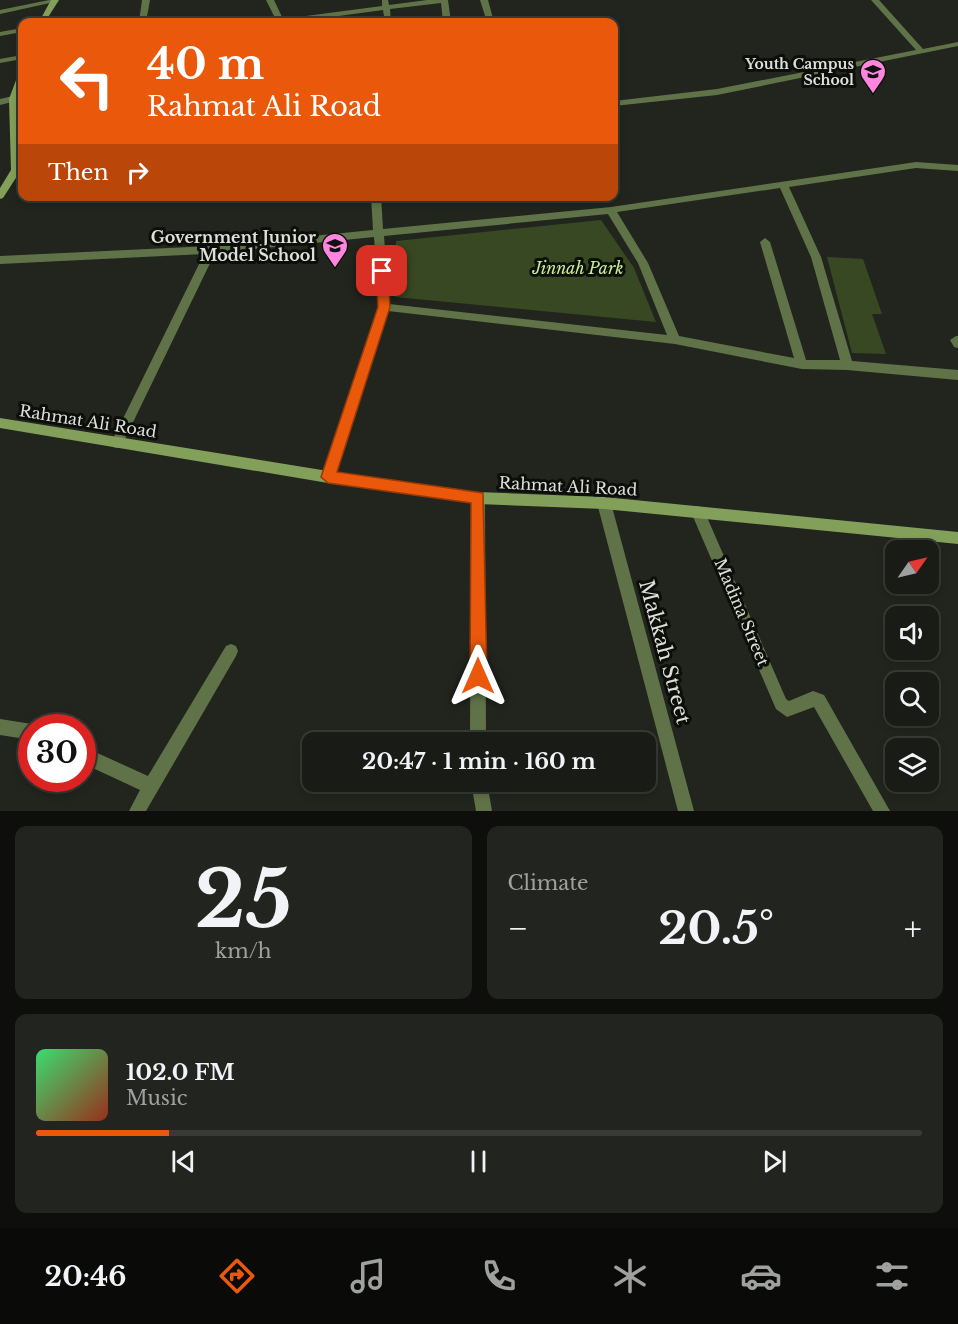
<!DOCTYPE html>
<meta charset="utf-8">
<style>
:root{--surface:#191c16;--page:#22251f;--text:#f1f3f6;--muted:#9fa1a1;--line:#373a35;--accent:#ea580c}
body{margin:0;font-family:"Libre Baskerville",serif;background:var(--page);color:var(--text);height:100vh;display:flex;flex-direction:column;font-size:22px;white-space:nowrap}
*{box-sizing:border-box;margin:0}
p{font-size:20px;color:var(--muted)}
.icon{flex:none;width:33px;height:33px;fill:none;stroke:currentColor;stroke-width:2;stroke-linecap:round;stroke-linejoin:round}
.map{position:relative;height:811px;overflow:hidden}
.side{display:flex;flex-direction:column;gap:15px;padding:15px;background:#0e0f0c;flex:1}
.side>*{flex:none}
.top-card{position:absolute;left:18px;top:18px;width:600px;height:183px;border-radius:12px;box-shadow:0 3px 9px #0003,0 0 0 2px var(--line);background:#ea580c;color:#fff;overflow:hidden}
.needle{width:39px;rotate:56deg}
.controls{position:absolute;left:885px;top:540px;display:grid;gap:12px}
.controls a{display:grid;place-items:center;width:54px;height:54px;border-radius:12px;background:var(--surface);box-shadow:0 3px 9px #0003,0 0 0 2px var(--line);font-size:30px}
.speed{position:absolute;left:18px;top:714px;display:flex;gap:12px;font-size:30px;font-weight:700;text-align:center}
.speed>*{display:grid;place-content:center;width:78px;height:78px;border-radius:50%;background:var(--surface);box-shadow:0 3px 9px #0003,0 0 0 2px var(--line);line-height:1}
.speed .limit{border:9px solid #d22;background:#fff;color:#111}
.pin{position:absolute;display:grid;place-items:center;width:51px;height:51px;color:#fff;margin:-26px;border-radius:12px;box-shadow:0 3px 9px #0006}
.me{position:absolute;width:66px;margin:-33px;rotate:0deg;stroke-linejoin:round;filter:drop-shadow(0 0 4px #0008)}
.turn{display:flex;align-items:center;gap:21px;height:126px;padding:0 30px;font-size:27px}
.turn .icon{width:78px;height:78px;stroke-width:2.5}
.turn b{display:block;font-size:42px;line-height:51px}
.then{display:flex;align-items:center;height:57px;padding:0 30px;background:#0003;gap:12px;font-size:22px}
.big{font-size:45px;font-weight:700;line-height:1.1}
.side .card{flex:1;display:flex;flex-direction:column;justify-content:center;gap:9px;min-width:0;padding:0 21px;border-radius:12px;background:var(--page)}
.side .dial{align-items:center;gap:0}
.dial b{font-size:78px;line-height:1}
.song{display:flex;align-items:center;gap:18px}
.cover{width:72px;height:72px;border-radius:9px;background:linear-gradient(135deg,hsl(140 70% 55%),hsl(10 70% 35%))}
.played{height:6px;border-radius:3px;background:linear-gradient(90deg,var(--accent) 15%,var(--line) 15%)}
.keys{display:flex;justify-content:space-around;direction:ltr}
.heat{display:flex;justify-content:space-between;align-items:center;font-size:33px;direction:ltr}
.side .tiles{flex:1;display:grid;gap:15px;grid-template-columns:1fr 1fr}
.card:last-child{grid-column:span 2}
.trip{position:absolute;left:302px;top:732px;width:354px;height:60px;border-radius:12px;background:var(--surface);box-shadow:0 3px 9px #0003,0 0 0 2px var(--line);font-weight:700;line-height:60px;text-align:center}
.dock{display:flex;height:96px;justify-content:space-around;align-items:center;background:#0a0b09;color:var(--muted)}
.dock .icon{width:42px;height:42px}
.dock .active{color:var(--accent)}
.dock b{font-size:27px;color:var(--text)}
.map>svg:first-child{display:block}
</style>
<div class="map">
<svg width="958" height="811" viewBox="0 0 958 811">
<rect width="100%" height="100%" fill="#21251d"/>
<g fill="#384822">
<polygon points="601,220 634,268 656,322 395,297 396,241"/>
<polygon points="827,257 863,259 882,314 872,314 886,354 852,353"/>
</g>
<g fill="none" stroke-linecap="round" stroke-linejoin="round">
<g fill="#607348" fill-rule="evenodd">
<polygon points="49,0 59,1 0,14 0,10"/>
<polygon points="142,0 150,0 146,22 139,22"/>
<polygon points="266,0 274,0 283,19 382,6 382,0 388,0 389,5 427,0 448,0 451,22 443,22 441,3 390,9 391,22 385,22 383,10 294,22 277,22"/>
<polygon points="480,0 488,0 494,22 487,22"/>
<polygon points="871,0 879,0 923,49 958,42 958,46 717,95 614,106 614,101 717,89 916,50"/>
<polygon points="22,28 22,32 0,36 0,32"/>
<polygon points="22,55 22,59 0,63 0,59"/>
<polygon points="13,96 17,99 16,101 0,105 0,99"/>
<path d="M 916,162 L 958,165 L 958,171 L 916,168 L 789,187 L 821,257 L 852,361 L 958,370 L 958,380 L 847,370 L 802,369 L 675,344 L 388,311 L 334,477 L 333,481 L 328,483 L 323,481 L 322,477 L 379,307 L 374,237 L 215,253 L 121,447 L 117,448 L 113,447 L 111,443 L 204,254 L 0,264 L 0,256 L 211,246 L 373,230 L 371,196 L 381,196 L 383,229 L 611,207 ZM 780,188 L 811,257 L 840,360 L 806,360 L 770,242 L 765,238 L 760,242 L 794,358 L 679,336 L 648,263 L 617,212 ZM 608,214 L 638,263 L 667,335 L 389,304 L 384,236 Z"/>
<polygon points="956,336 958,336 958,348 954,347 950,340"/>
<polygon points="478,492 483,494 485,498 486,742 470,742 471,498 473,494"/>
<polygon points="604,497 609,499 611,503 694,811 678,811 597,503 599,499"/>
<polygon points="698,506 703,508 786,699 789,701 813,691 824,695 890,811 873,811 814,707 787,717 776,709 691,512 693,508"/>
<polygon points="231,644 236,646 238,651 236,656 146,811 129,811 140,790 82,763 82,746 148,776 226,646"/>
<polygon points="0,719 32,724 38,728 32,728 32,740 0,735"/>
<polygon points="471,782 487,782 492,811 476,811"/>
</g>
<g fill="#82a05a" fill-rule="evenodd">
<polygon points="51,0 59,0 45,22 39,22"/>
<polygon points="19,72 22,72 22,84 17,99 21,170 3,198 0,199 0,188 11,170 9,99"/>
<polygon points="0,418 328,471 478,492 604,497 958,532 958,544 604,509 478,504 328,483 0,428"/>
</g>
</g>
<polygon fill="#ea580c" stroke="#983908" stroke-width="1.5" points="382,266 388,271 390,307 337,472 483,493 487,676 484,682 478,684 472,682 470,676 471,503 328,483 321,477 378,307 376,271"/>
<defs>
<symbol id="school-pin" viewBox="-11 -11 22 30"><path d="M0 17L-7.5 6A9.5 9.5 0 1 1 7.5 6Z" fill="#ff85df" stroke="#0c0e0a"/><path d="M0-5L7-2L0 1L-7-2ZM-4 1L0 2.5L4 1V4Q0 6-4 4Z" fill="#111"/></symbol>
</defs>
<g fill-rule="evenodd">
<use href="#school-pin" x="858" y="57" width="30" height="40"/>
<use href="#school-pin" x="320" y="231" width="30" height="40"/>
</g>
<g text-anchor="middle" stroke-width="6" stroke-linejoin="round" paint-order="stroke">
<g font-size="14" font-weight="bold" fill="#dde0da" stroke="#0c0e0a" text-anchor="end">
<text x="854" y="69">Youth Campus<tspan x="854" dy="16">School</tspan></text>
</g>
<g font-size="16" font-weight="bold" fill="#dde0da" stroke="#0c0e0a" text-anchor="end">
<text x="316" y="243">Government Junior<tspan x="316" dy="18">Model School</tspan></text>
</g>
<g font-size="16" font-style="italic" fill="#c8ee96" stroke="#0c0e0a">
<text x="578" y="274">Jinnah Park</text>
</g>
<g font-size="16" fill="#dde0da" stroke="#0c0e0a">
<text transform="translate(88 421) rotate(9)" y="6">Rahmat Ali Road</text>
<text transform="translate(568 486) rotate(3)" y="6">Rahmat Ali Road</text>
<text transform="translate(742 612) rotate(67)" y="6">Madina Street</text>
</g>
<g font-size="20" fill="#dde0da" stroke="#0c0e0a">
<text transform="translate(665 652) rotate(75)" y="7">Makkah Street</text>
</g>
</g>
</svg>
<div class="controls">
<a><svg class="needle" viewBox="-14 -14 28 28"><path d="M0-13l5 13h-10z" fill="#e53935"/><path d="M0 13l5-13h-10z" fill="#9fa1a1"/></svg></a>
<a><svg class="icon" aria-label="sound" viewBox="0 0 24 24"><path d="M4 9h4l5-4v14l-5-4H4zM17 9q2 3 0 6"/></svg></a>
<a><svg class="icon" aria-label="search" viewBox="0 0 24 24"><circle cx="10" cy="10" r="6"/><path d="M15 15l6 6"/></svg></a>
<a><svg class="icon" aria-label="layers" viewBox="0 0 24 24"><path d="M12 4l9 5-9 5-9-5zM3 14l9 5 9-5"/></svg></a>
</div>
<div class="speed"><div class="limit">30</div></div>
<div class="pin" style="left:382px;top:271px;background:#d93025"><svg class="icon" aria-label="arrive" viewBox="0 0 24 24"><path d="M6 21V4h12l-3 4 3 4H6"/></svg></div>
<svg class="me" style="left:478px;top:676px" viewBox="-20 -20 40 40"><path d="M0-17L14 15 0 8-14 15z" fill="#ea580c" stroke="#fff" stroke-width="4"/></svg>
<div class="trip">20:47 · 1 min · 160 m</div>
<div class="top-card">
<div class="turn"><svg class="icon" aria-label="left" viewBox="0 0 24 24"><path d="M17 20v-9H6M10 6l-5 5 5 5"/></svg><div><b>40 m</b>Rahmat Ali Road</div></div>
<div class="then">Then<svg class="icon" aria-label="right" viewBox="0 0 24 24"><path d="M7 20v-9h11M14 6l5 5-5 5"/></svg></div>
</div>
</div>
<section class="side">
<div class="tiles">
<div class="card dial"><b>25</b><p>km/h</p></div>
<div class="card"><p>Climate</p>
<div class="heat"><a>−</a><b class="big">20.5°</b><a>+</a></div>
</div>
<div class="card">
<div class="song"><i class="cover"></i><div><b>102.0 FM</b><p>Music</p></div></div>
<div class="played"></div>
<div class="keys"><svg class="icon" aria-label="previous" viewBox="0 0 24 24"><path d="M18 5L8 12l10 7zM5 5v14"/></svg><svg class="icon" aria-label="pause" viewBox="0 0 24 24"><path d="M8 5v14M16 5v14"/></svg><svg class="icon" aria-label="next" viewBox="0 0 24 24"><path d="M6 5l10 7-10 7zM19 5v14"/></svg></div>
</div>
</div>
</section>
<nav class="dock">
<b>20:46</b>
<svg class="icon active" aria-label="directions" viewBox="0 0 24 24"><path d="M12 3l9 9-9 9-9-9zM9 14v-3h6M13 9l2 2-2 2"/></svg>
<svg class="icon" aria-label="music" viewBox="0 0 24 24"><path d="M9 18V5l10-2v13"/><circle cx="6" cy="18" r="3"/><circle cx="16" cy="16" r="3"/></svg>
<svg class="icon" aria-label="phone" viewBox="0 0 24 24"><path d="M5 4h4l2 5-3 2q2 4 5 5l2-3 5 2v4C11 20 4 13 5 4z"/></svg>
<svg class="icon" aria-label="climate" viewBox="0 0 24 24"><path d="M12 3v18M4 7l16 10M4 17L20 7"/></svg>
<svg class="icon" aria-label="car" viewBox="0 0 24 24"><path d="M5 17H2v-5l4-1 3-4h7l3 4 3 1v5h-3M9 17h6M6 11h13"/><circle cx="7" cy="17" r="2"/><circle cx="17" cy="17" r="2"/></svg>
<svg class="icon" aria-label="filters" viewBox="0 0 24 24"><path d="M4 7h16M4 17h16"/><circle cx="9" cy="7" r="2"/><circle cx="15" cy="17" r="2"/></svg>
</nav>
